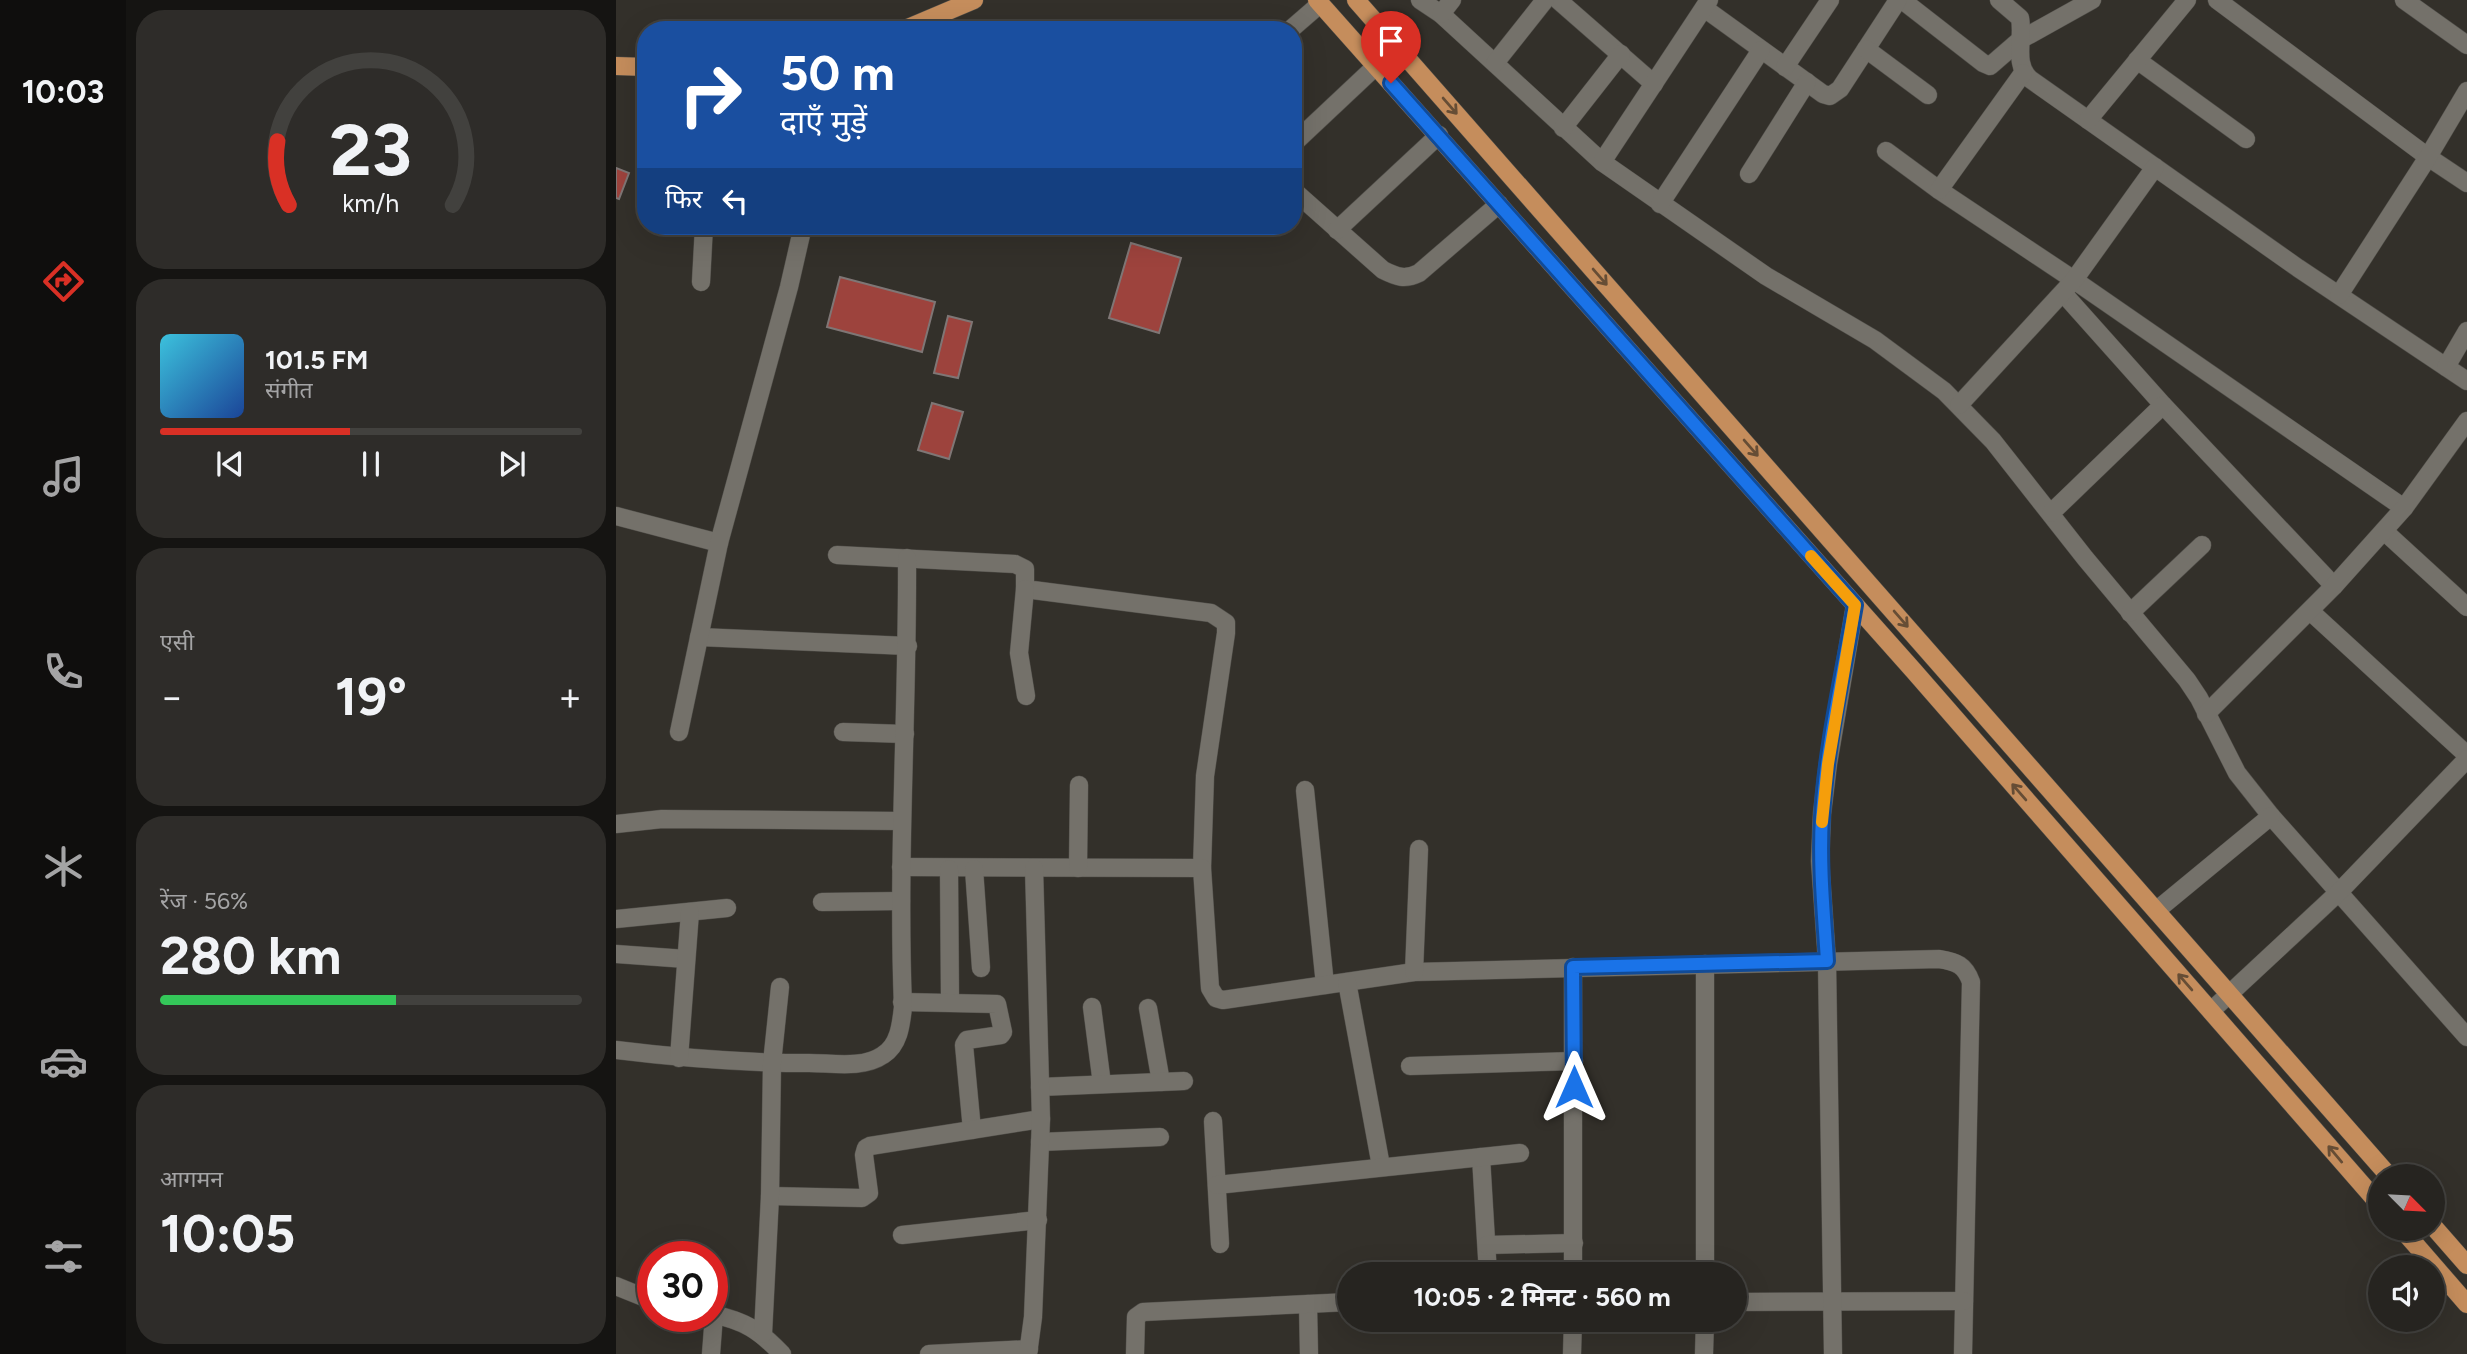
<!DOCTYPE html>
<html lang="hi">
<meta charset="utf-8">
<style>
:root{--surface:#262420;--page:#2e2c29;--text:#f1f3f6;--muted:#a4a4a5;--line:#42413e;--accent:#d93025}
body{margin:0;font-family:Figtree,"Noto Sans Devanagari",sans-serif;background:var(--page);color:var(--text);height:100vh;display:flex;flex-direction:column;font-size:26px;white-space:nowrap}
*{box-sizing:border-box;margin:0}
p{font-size:23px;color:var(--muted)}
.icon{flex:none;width:38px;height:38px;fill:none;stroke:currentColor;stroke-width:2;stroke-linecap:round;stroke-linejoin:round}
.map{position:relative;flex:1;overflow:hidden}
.panel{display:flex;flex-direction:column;gap:10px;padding:10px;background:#151412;width:490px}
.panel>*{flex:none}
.guide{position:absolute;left:21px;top:21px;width:665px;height:214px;border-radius:28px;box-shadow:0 7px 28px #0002,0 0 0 2px var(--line);background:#1a4fa0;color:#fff;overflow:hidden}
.needle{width:46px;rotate:114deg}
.tools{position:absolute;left:1752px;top:1164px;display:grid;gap:14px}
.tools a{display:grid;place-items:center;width:77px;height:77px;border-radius:50%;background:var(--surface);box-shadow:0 7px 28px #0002,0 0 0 2px var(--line);font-size:35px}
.speed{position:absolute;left:21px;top:1241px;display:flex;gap:14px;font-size:35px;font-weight:700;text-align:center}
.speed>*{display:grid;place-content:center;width:91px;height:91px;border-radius:50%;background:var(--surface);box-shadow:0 7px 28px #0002,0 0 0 2px var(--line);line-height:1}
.speed .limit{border:10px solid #d22;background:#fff;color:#111}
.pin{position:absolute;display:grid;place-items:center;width:60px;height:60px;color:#fff;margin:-72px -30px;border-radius:50% 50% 50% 0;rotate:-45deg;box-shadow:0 0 7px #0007}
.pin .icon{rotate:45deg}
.me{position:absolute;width:77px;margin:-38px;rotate:0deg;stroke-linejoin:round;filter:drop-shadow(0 0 5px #0008)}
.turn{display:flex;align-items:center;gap:24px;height:147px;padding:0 28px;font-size:32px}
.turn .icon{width:91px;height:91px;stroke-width:2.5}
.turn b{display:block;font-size:49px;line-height:60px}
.then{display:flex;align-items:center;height:66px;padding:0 28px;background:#0003;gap:14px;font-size:26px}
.big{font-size:52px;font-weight:700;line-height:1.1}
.panel .widget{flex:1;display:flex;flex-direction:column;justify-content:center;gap:10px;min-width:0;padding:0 24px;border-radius:28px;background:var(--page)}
.panel .dial{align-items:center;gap:0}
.dial svg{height:182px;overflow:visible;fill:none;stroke:var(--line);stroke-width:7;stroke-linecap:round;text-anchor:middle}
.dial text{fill:var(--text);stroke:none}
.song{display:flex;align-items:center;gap:21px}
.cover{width:84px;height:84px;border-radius:10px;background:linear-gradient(135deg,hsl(190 70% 55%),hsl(220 70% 35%))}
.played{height:7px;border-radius:4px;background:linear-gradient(90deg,var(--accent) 45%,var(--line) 45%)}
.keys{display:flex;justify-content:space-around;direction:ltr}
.heat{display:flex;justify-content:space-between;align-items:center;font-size:38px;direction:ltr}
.charge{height:10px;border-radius:5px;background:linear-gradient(90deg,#34c759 56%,var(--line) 0)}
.trip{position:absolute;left:721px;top:1262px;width:410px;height:70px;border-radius:35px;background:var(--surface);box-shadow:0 7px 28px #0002,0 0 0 2px var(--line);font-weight:700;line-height:70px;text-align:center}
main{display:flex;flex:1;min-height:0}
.tab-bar{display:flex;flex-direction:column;width:126px;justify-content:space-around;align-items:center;background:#0f0e0d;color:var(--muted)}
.tab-bar .icon{width:49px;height:49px}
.tab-bar .current{color:var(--accent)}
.tab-bar b{font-size:32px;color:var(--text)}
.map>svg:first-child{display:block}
</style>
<main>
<nav class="tab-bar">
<b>10:03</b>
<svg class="icon current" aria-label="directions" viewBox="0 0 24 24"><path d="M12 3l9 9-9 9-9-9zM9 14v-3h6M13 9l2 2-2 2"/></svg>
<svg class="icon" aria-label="music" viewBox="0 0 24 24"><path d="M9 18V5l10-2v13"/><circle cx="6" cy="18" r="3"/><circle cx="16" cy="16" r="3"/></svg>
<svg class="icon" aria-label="phone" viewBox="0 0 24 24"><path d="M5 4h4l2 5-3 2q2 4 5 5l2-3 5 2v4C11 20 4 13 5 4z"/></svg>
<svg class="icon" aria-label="climate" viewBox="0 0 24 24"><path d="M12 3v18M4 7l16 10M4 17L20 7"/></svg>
<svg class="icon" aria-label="car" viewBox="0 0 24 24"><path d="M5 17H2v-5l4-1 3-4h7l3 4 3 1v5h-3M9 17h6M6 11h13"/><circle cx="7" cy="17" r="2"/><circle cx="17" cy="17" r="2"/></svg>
<svg class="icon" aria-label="filters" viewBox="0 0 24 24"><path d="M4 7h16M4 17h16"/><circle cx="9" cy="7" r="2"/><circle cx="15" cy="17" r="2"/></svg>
</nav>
<section class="panel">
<div class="widget dial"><svg viewBox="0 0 100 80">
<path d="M14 69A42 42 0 1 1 86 69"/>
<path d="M14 69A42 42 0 0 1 9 41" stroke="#d93025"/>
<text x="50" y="56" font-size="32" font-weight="700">23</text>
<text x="50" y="72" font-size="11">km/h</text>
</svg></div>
<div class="widget">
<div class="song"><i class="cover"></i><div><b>101.5 FM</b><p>संगीत</p></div></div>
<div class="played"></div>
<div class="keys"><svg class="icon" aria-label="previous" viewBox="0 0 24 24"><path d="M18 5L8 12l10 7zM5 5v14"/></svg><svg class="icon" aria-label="pause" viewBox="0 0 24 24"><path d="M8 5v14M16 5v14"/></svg><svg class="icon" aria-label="next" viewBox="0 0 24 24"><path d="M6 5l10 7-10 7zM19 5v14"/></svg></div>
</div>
<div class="widget"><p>एसी</p>
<div class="heat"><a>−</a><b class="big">19°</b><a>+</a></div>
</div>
<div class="widget"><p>रेंज · 56%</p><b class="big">280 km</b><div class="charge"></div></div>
<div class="widget"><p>आगमन</p><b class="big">10:05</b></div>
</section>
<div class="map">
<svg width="1851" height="1354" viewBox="0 0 1851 1354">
<rect width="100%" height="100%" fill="#33302a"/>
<g fill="#9d433d" stroke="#7f7675" stroke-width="2">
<polygon points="0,168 13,173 3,199 0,198"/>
<polygon points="515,243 565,258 543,333 493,318"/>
<polygon points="224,277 319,302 306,352 211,327"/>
<polygon points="332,316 356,322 342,378 318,373"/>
<polygon points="316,403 347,412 333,459 302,450"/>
</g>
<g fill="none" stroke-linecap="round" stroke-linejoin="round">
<defs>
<g id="minor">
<polyline points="804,0 825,14 986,162 1150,276 1259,340 1328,391 1377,441 1469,558 1571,680 1583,698 1621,773 1655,816 1851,1037"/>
<polyline points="942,0 1038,84"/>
<polyline points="1286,0 1367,63 1374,66 1404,40 1476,0"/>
<path d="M 1383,0 L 1404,18 C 1408,39 1397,64 1414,79 L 1682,268 L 1851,381"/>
<polyline points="1601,0 1812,157 1851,183"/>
<polyline points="1788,0 1851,45"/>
<polyline points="1088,8 1207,94 1214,96 1224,89 1282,0"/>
<polyline points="825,14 836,0"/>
<polyline points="674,30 704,4"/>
<polyline points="1250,49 1312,95"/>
<polyline points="1521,60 1630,139"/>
<polyline points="879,63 929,0"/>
<polyline points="1169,67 1214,0"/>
<polyline points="1472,120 1571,0"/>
<polyline points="947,128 1005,54"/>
<polyline points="677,144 760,66"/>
<polyline points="1270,151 1323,190 1458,280 1788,508"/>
<polyline points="986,162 1093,0"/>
<polyline points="1133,174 1191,82"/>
<path d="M 677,190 L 767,270 C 781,277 789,280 803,273 L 883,204"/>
<polyline points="1323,190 1407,73"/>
<polyline points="1044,204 1145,50"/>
<polyline points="721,230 823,135"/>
<polyline points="85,282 88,226"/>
<polyline points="1447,293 1547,405 1718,586"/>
<polyline points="1723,295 1812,157 1851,91"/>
<polyline points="1830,367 1851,331"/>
<polyline points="1343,405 1458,280 1539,167"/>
<polyline points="1435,513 1547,405"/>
<polyline points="0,516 103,543"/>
<polyline points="1768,531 1851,607"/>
<polyline points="221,555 399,564 409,569 409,589 595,613 610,623 610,633 589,776 586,868"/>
<polyline points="409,589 403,653 410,696"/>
<polyline points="1694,611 1851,755"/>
<polyline points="1514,613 1586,545"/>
<polyline points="83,637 292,646"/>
<polyline points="1590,714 1718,586 1788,508 1851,421"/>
<polyline points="63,732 103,543 173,287 187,226"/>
<polyline points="227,732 289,734"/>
<polyline points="689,790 709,985"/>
<polyline points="0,824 46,819 285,821"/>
<path d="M 285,867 L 586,868 L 594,988 L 600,998 L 607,1000 L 798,972 L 1323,959 C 1341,962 1349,965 1355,982 L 1347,1354"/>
<polyline points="462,868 463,785"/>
<polyline points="333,869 334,1002"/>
<polyline points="358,869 365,968"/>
<polyline points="206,902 285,901"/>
<polyline points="1541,910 1655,816"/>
<polyline points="0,919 111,908"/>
<polyline points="0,954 70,959"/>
<polyline points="798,972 803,849"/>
<polyline points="731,982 765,1166"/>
<polyline points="286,1002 381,1004 387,1032 385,1035 351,1040 348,1045 356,1130"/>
<polyline points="476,1007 486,1084"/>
<polyline points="532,1008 545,1082"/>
<polyline points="1595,1011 1724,891 1851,759"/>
<path d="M 0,1050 C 64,1058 128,1063 193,1063 C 216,1063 247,1069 267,1055 C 283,1045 285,1025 287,1007 C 281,857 292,708 291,558"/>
<polyline points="63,1058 74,912"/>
<polyline points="794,1066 958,1061"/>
<polyline points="424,1087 568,1081"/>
<polyline points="597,1121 604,1244"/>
<polyline points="424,1142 544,1137"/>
<polyline points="865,1157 872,1274"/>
<polyline points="601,1185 904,1153"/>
<polyline points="154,1196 246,1198 253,1193 248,1155 250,1148 254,1146 425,1119"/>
<polyline points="286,1235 422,1220"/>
<polyline points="871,1245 958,1243"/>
<polyline points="957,1274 957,967"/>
<polyline points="1089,1274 1089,964"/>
<polyline points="0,1286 37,1301"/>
<polyline points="1118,1302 1348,1301"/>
<polyline points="692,1304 693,1354"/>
<path d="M 96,1314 C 129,1321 143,1330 166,1354"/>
<polyline points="147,1334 154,1196 156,1063 164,987"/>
<polyline points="95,1354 98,1315"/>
<polyline points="313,1354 413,1349"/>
<polyline points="412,1354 417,1317 425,1119 418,868"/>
<polyline points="519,1354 520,1317 527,1312 733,1302"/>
<polyline points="956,1354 957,1320"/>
<polyline points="1088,1354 1089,1320"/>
<polyline points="1217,1354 1211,961 1204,861 1206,814 1212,764 1239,605"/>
</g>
<g id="major">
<polyline points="701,0 1297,670 1764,1205"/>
<polyline points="740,0 1773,1176"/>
<polyline points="287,30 358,0"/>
<polyline points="0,66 30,67"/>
<polyline points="1816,1225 1851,1265"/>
<polyline points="1785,1228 1851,1304"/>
</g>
</defs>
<use href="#minor" stroke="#504e49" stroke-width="19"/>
<use href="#major" stroke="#504e49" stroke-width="19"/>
<use href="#minor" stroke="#74716a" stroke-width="18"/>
<use href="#major" stroke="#c58d5c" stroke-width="18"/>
</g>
<defs><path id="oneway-shaft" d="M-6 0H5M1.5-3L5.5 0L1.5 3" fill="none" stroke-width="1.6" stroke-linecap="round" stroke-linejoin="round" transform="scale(1.75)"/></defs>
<g stroke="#664d35">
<use href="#oneway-shaft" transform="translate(834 106) rotate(49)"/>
<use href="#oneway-shaft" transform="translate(984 277) rotate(49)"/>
<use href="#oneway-shaft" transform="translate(1135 448) rotate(49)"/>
<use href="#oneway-shaft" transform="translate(1285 619) rotate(49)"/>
<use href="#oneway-shaft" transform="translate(1403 792) rotate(-131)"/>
<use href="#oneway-shaft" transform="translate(1569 982) rotate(-131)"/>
<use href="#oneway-shaft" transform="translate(1719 1154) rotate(-130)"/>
</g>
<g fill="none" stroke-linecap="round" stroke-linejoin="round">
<defs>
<path id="route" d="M 775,83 L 1239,605 C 1227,675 1210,746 1206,817 C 1203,865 1208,913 1211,961 L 957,967 L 958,1087"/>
</defs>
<use href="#route" stroke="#114b97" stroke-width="18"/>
<use href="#route" stroke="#1a73e8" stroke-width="12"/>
<polyline stroke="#f59e0b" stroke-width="12" points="1195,556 1239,605 1212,764 1206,822"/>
</g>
</svg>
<div class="tools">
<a><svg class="needle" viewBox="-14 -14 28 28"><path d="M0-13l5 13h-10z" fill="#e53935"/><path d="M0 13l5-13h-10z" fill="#a4a4a5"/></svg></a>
<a><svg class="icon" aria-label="sound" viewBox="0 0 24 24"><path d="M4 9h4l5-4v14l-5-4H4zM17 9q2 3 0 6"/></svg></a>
</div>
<div class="speed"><div class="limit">30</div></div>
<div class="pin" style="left:775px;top:83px;background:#d93025"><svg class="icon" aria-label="arrive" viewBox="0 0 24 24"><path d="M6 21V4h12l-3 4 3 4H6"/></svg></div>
<svg class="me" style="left:958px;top:1087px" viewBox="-20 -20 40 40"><path d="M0-17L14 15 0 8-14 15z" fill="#1a73e8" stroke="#fff" stroke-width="4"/></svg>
<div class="trip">10:05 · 2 मिनट · 560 m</div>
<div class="guide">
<div class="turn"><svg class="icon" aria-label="right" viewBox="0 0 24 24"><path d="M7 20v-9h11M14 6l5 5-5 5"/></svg><div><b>50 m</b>दाएँ मुड़ें</div></div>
<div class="then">फिर<svg class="icon" aria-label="left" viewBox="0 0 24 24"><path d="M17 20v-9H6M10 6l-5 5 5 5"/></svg></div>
</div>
</div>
</main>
